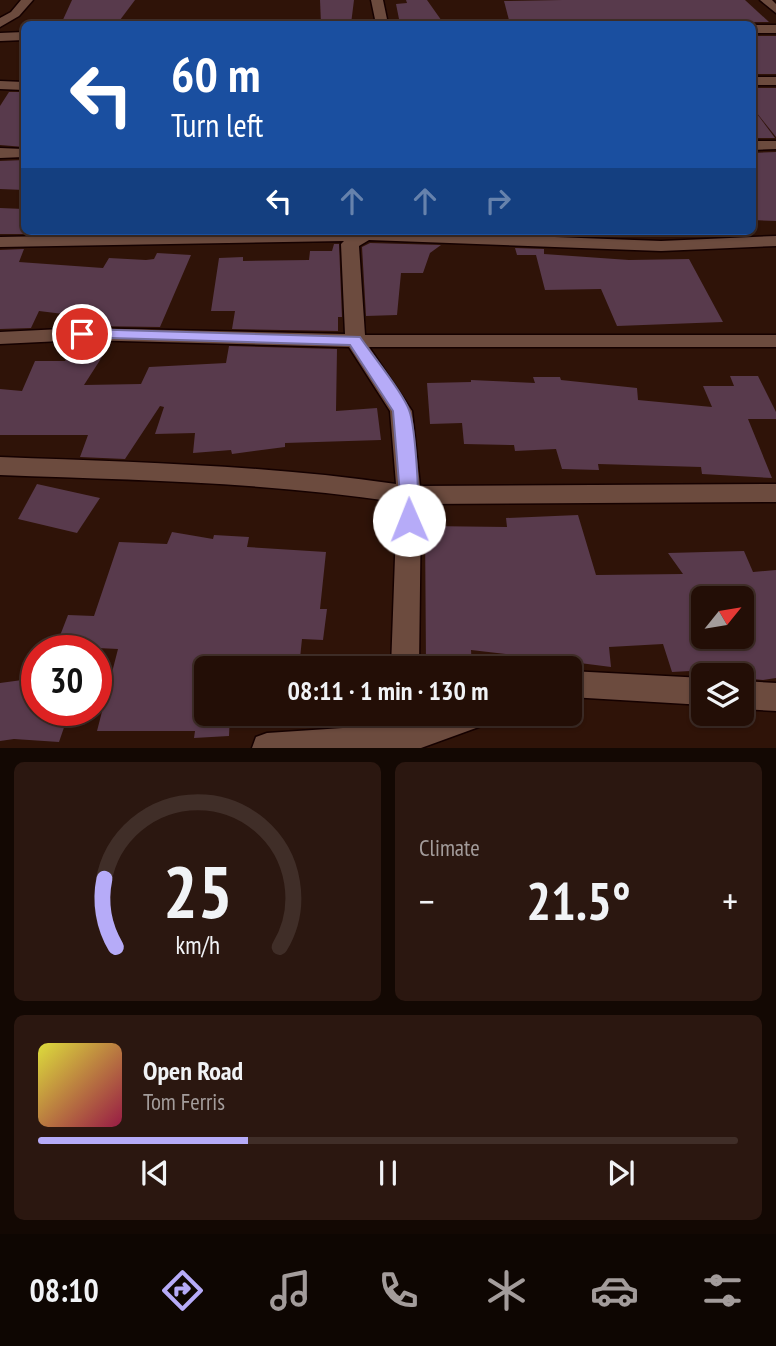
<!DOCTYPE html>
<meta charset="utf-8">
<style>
:root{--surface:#230e06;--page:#2b1710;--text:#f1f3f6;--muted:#a39c9b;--line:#402e28;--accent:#b6abf8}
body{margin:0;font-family:"PT Sans Narrow",sans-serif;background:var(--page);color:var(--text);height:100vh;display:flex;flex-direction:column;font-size:26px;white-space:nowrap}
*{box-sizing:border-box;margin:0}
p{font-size:23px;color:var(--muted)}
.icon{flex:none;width:38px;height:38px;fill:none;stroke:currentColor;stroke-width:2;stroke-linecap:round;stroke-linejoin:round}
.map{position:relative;height:748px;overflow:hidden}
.sheet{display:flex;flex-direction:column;gap:14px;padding:14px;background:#130803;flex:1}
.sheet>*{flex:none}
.hud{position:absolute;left:21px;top:21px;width:735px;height:214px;border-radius:10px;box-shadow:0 2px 5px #0004,0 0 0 2px var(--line);background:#1a4fa0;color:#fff;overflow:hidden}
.needle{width:46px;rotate:60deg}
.buttons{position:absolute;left:691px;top:586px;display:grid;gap:14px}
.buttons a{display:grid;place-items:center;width:63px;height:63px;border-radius:10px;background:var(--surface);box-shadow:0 2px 5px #0004,0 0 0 2px var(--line);font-size:35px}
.speed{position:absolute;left:21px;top:635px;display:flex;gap:14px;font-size:35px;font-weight:700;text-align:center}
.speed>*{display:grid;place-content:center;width:91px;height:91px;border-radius:50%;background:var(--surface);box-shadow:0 2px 5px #0004,0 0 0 2px var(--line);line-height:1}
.speed .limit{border:10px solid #d22;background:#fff;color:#111}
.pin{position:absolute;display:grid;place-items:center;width:60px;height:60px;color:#fff;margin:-30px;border:4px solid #fff;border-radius:50%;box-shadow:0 2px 7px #0007}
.me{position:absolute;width:77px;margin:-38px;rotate:359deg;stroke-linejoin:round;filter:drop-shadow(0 0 5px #0008)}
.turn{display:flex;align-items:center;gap:24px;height:147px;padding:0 35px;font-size:32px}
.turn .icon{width:91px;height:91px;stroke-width:2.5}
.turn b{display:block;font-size:49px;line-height:60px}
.lanes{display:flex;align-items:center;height:66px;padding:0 35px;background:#0003;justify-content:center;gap:35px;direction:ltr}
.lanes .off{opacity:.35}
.big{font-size:52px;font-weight:700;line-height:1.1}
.sheet .tile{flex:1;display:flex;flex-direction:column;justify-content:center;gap:10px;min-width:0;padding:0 24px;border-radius:10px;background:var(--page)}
.sheet .dial{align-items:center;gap:0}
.dial svg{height:182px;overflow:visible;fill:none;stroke:var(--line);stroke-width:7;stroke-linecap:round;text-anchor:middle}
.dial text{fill:var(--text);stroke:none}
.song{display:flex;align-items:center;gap:21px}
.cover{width:84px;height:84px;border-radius:10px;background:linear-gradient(135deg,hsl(60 70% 55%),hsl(340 70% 35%))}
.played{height:7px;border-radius:4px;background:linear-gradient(90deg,var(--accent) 30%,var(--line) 30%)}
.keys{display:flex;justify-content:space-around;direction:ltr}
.heat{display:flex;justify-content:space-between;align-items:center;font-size:38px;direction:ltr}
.sheet .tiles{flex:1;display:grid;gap:14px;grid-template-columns:1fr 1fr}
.tile:last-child{grid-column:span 2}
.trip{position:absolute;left:194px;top:656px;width:388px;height:70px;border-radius:10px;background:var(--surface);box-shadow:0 2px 5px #0004,0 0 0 2px var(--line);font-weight:700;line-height:70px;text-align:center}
.tabs{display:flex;height:112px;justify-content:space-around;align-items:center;background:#0e0602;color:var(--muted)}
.tabs .icon{width:49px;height:49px}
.tabs .on{color:var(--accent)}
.tabs b{font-size:32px;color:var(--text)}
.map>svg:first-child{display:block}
</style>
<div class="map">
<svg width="776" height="748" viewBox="0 0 776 748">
<rect width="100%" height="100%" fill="#2f1308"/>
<g fill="#583a4c" fill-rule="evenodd">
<polygon points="72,0 135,0 117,24 61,24"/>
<polygon points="320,0 354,0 351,24 321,24"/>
<polygon points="406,0 427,0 444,24 400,24 396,4 407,3"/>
<polygon points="562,0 745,0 769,22 510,24 504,1"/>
<rect x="752" y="36" width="24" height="38"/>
<polygon points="752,88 776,88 776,137 752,107"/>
<polygon points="9,92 24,92 24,147 0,145 0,106"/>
<polygon points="752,107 775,138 752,138"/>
<polygon points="776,152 776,221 752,220 752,153"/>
<polygon points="24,160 24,190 0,189 0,161"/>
<polygon points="0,208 24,209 24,234 0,234"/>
<polygon points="370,243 441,245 430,253 423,273 401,273 397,315 366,316 362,247"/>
<polygon points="334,244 339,244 342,317 338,317 338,331 232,329 235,311 211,311 219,258 243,257 243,261 309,260 310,251 332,251"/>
<polygon points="515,248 544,249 544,254 629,260 689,259 723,322 617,326 601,289 545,290 536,255 517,255"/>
<polygon points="24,249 19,262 103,268 109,258 146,260 154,259 157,253 191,255 160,327 90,326 96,318 39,311 31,328 0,329 0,250"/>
<polygon points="78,343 111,343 84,385 141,384 149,367 226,363 229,346 337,349 336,411 377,408 381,440 285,443 285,447 232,454 231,450 193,453 195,433 155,434 164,407 160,406 125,459 80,457 88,435 0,435 0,389 22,391 35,361 65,361"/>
<polygon points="730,376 758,376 776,412 776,419 748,419 772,478 702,474 701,467 598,464 599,470 562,469 556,449 515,451 514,445 464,444 462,423 430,424 427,383 471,382 471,380 535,383 533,377 560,377 561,380 637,388 638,400 712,407 703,386 734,386"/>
<polygon points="37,484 100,498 77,533 18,519"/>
<path d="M 578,515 L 596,575 L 683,574 L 668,553 L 744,551 L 753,572 L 776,570 L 776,678 L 763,680 L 742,678 L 742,676 L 712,676 L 709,670 L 672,672 L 663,644 L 609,647 L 611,667 L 572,662 L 572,668 L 540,668 L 540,658 L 471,650 L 472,666 L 426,665 L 425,526 L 507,527 L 506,518 ZM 704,598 L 742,598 L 742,637 L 704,637 Z"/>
<polygon points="172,532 213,539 214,535 249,537 247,547 326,552 320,609 327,609 323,640 302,639 299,668 206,668 206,714 230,714 229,736 194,738 195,731 97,731 118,649 56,646 68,615 94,616 119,542 167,544"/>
<polygon points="37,678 37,710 70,710 59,742 14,739 0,741 0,683"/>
</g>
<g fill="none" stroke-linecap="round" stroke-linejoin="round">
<defs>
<g id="street">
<polygon points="21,0 33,0 19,16 0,27 0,18 11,12"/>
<polygon points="371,0 383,0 388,24 376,24"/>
<rect x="752" y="25" width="24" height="8"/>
<polygon points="24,32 24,40 0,41 0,33"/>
<rect x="752" y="77" width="24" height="8"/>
<polygon points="0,81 24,82 24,90 0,89"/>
<polygon points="752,141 776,141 776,149 752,150"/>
<polygon points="0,148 24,149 24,157 0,158"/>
<path d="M 303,231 L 399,231 L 661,241 L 776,236 L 776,246 L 661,251 L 369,240 L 359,246 L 365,335 L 776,335 L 776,347 L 369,347 L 412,411 L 420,486 L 776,484 L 776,502 L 421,504 L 419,668 L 391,668 L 397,502 C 266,482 132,480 0,475 L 0,457 C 132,462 265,465 396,484 L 390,411 L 349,347 L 82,340 L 0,344 L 0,332 L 82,328 L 345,334 L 341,244 L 344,241 L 0,247 L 0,237 Z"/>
<polygon points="570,671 704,678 704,705 570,697"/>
<polygon points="742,681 776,683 776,711 742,709"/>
<polygon points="389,714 419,714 419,719 434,714 491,714 487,724 421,748 252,748 256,737 267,733 388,725"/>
</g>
<polygon id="secondary" points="760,0 772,0 776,4 776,13"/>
</defs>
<use href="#street" stroke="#150100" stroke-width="3"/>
<use href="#secondary" stroke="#150100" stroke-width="3"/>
<use href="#street" fill="#6c4b3e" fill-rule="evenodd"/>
<use href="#secondary" fill="#6c4b3e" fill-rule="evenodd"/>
</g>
<path fill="#b6abf8" stroke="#766fa1" stroke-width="2" d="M 82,329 L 360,337 C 372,355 403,392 409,410 C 415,425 422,513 415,525 L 409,527 L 402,525 L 399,520 L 400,495 L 393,411 L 350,345 L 77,337 L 75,334 L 77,331 Z"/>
</svg>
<div class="buttons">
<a><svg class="needle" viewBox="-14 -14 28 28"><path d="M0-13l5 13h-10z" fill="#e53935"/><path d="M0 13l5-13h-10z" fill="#a39c9b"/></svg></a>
<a><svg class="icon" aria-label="layers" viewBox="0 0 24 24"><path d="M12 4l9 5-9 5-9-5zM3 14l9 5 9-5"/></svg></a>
</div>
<div class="speed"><div class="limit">30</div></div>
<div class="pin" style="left:82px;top:334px;background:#d93025"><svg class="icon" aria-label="arrive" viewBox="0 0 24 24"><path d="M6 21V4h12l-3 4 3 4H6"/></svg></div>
<svg class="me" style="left:409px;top:520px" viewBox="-20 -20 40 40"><circle r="19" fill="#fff"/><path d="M0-13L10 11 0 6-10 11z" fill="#b6abf8"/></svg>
<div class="trip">08:11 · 1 min · 130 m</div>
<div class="hud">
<div class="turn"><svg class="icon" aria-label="left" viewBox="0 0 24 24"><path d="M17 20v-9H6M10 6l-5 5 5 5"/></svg><div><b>60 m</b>Turn left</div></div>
<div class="lanes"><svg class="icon" aria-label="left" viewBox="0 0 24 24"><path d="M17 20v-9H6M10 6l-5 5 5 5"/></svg><svg class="icon off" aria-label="ahead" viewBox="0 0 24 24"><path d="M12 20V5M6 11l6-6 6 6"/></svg><svg class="icon off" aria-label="ahead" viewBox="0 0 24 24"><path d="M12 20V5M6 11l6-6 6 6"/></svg><svg class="icon off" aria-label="right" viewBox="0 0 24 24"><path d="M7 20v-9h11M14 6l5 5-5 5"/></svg></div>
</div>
</div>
<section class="sheet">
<div class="tiles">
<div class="tile dial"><svg viewBox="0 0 100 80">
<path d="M14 69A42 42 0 1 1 86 69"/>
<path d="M14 69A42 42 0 0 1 9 39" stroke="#b6abf8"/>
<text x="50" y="56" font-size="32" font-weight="700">25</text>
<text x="50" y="72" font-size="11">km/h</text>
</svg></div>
<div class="tile"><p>Climate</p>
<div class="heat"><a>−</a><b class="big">21.5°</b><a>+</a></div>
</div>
<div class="tile">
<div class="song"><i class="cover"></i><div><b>Open Road</b><p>Tom Ferris</p></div></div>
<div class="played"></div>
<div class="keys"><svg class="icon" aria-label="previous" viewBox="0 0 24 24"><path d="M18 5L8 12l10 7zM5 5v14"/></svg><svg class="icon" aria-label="pause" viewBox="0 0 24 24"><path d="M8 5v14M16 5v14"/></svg><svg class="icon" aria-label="next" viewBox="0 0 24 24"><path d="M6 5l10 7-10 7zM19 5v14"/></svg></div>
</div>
</div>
</section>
<nav class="tabs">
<b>08:10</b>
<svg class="icon on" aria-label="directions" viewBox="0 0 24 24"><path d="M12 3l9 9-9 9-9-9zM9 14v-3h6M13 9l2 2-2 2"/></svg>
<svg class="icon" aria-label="music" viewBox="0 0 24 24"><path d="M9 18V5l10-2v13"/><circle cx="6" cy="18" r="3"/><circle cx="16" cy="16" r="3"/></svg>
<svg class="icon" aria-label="phone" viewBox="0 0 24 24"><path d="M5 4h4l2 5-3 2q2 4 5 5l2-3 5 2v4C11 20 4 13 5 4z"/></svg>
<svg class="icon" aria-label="climate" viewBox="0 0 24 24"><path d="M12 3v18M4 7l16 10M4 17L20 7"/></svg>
<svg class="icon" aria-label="car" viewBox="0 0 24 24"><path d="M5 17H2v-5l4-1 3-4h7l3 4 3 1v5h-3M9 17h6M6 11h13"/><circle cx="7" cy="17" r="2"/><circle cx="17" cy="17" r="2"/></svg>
<svg class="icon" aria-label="filters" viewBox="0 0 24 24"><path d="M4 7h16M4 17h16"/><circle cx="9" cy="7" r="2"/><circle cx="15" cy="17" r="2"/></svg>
</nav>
